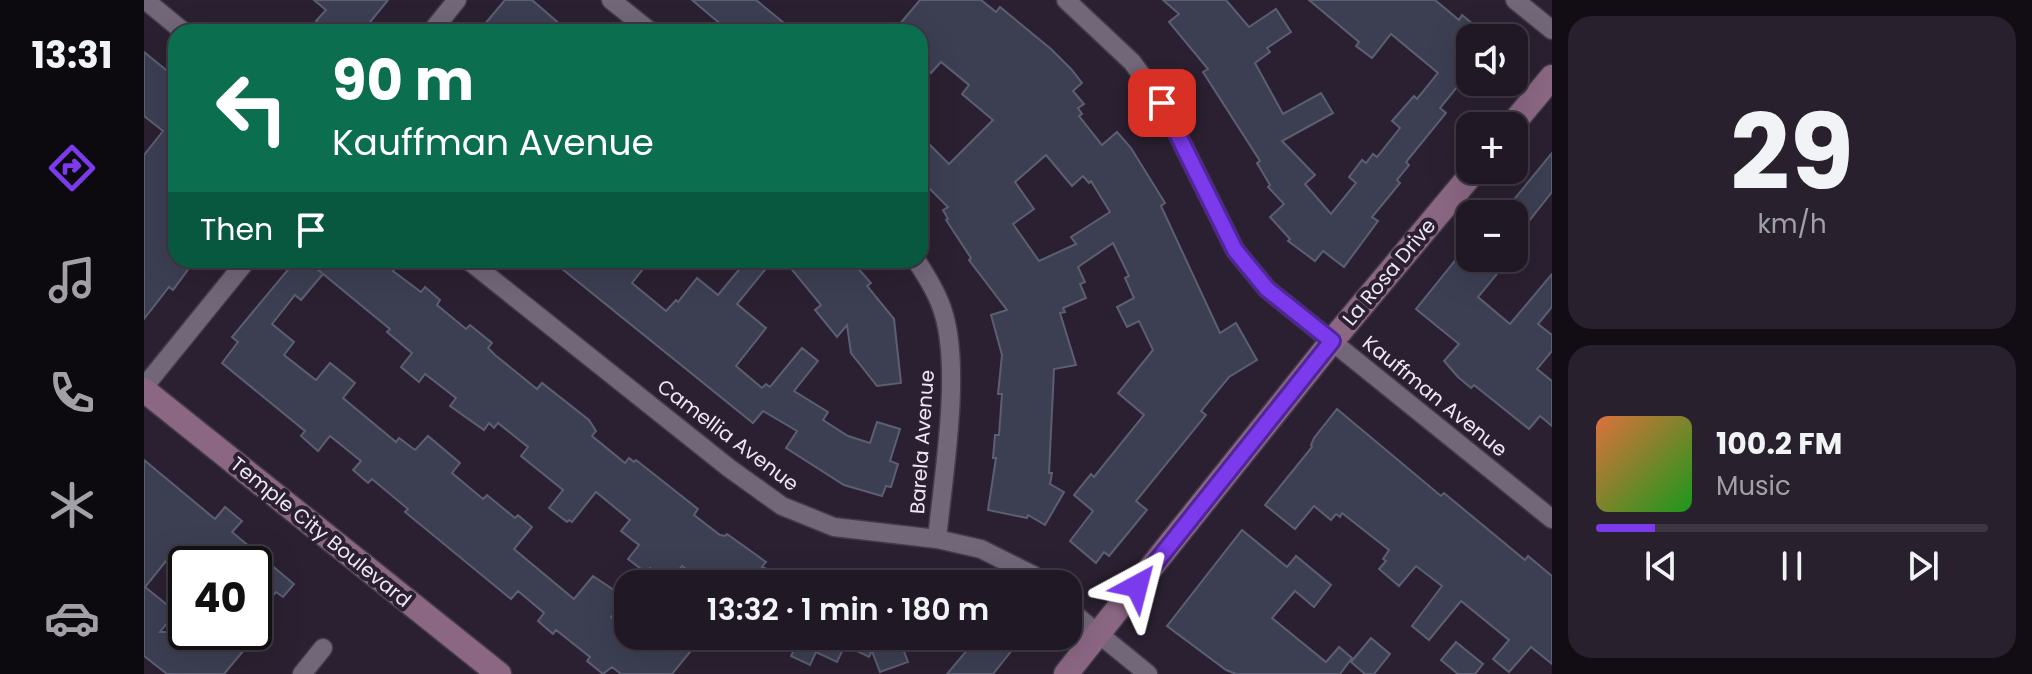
<!DOCTYPE html>
<meta charset="utf-8">
<style>
:root{--surface:#201825;--page:#28212d;--text:#f1f3f6;--muted:#a2a0a7;--line:#3d3742;--accent:#7c3aed}
body{margin:0;font-family:Poppins,sans-serif;background:var(--page);color:var(--text);height:100vh;display:flex;flex-direction:column;font-size:30px;white-space:nowrap}
*{box-sizing:border-box;margin:0}
p{font-size:26px;color:var(--muted)}
.icon{flex:none;width:44px;height:44px;fill:none;stroke:currentColor;stroke-width:2;stroke-linecap:round;stroke-linejoin:round}
.map{position:relative;flex:1;overflow:hidden}
.details{display:flex;flex-direction:column;gap:16px;padding:16px;background:#120d14;width:480px}
.details>*{flex:none}
.top-card{position:absolute;left:24px;top:24px;width:760px;height:244px;border-radius:24px;box-shadow:0 8px 32px #0002,0 0 0 2px var(--line);background:#0b6e4f;color:#fff;overflow:hidden}
.tools{position:absolute;left:1312px;top:24px;display:grid;gap:16px}
.tools a{display:grid;place-items:center;width:72px;height:72px;border-radius:16px;background:var(--surface);box-shadow:0 8px 32px #0002,0 0 0 2px var(--line);font-size:40px}
.speed{position:absolute;left:24px;top:546px;display:flex;gap:16px;font-size:40px;font-weight:700;text-align:center}
.speed>*{display:grid;place-content:center;width:104px;height:104px;border-radius:50%;background:var(--surface);box-shadow:0 8px 32px #0002,0 0 0 2px var(--line);line-height:1}
.speed .limit{border:4px solid #111;border-radius:12px;background:#fff;color:#111}
.pin{position:absolute;display:grid;place-items:center;width:68px;height:68px;color:#fff;margin:-34px;border-radius:16px;box-shadow:0 4px 12px #0006}
.me{position:absolute;width:88px;margin:-44px;rotate:38deg;stroke-linejoin:round;filter:drop-shadow(0 0 6px #0008)}
.turn{display:flex;align-items:center;gap:28px;height:168px;padding:0 32px;font-size:36px}
.turn .icon{width:104px;height:104px;stroke-width:2.5}
.turn b{display:block;font-size:56px;line-height:68px}
.then{display:flex;align-items:center;height:76px;padding:0 32px;background:#0003;gap:16px;font-size:30px}
.details .card{flex:1;display:flex;flex-direction:column;justify-content:center;gap:12px;min-width:0;padding:0 28px;border-radius:24px;background:var(--page)}
.details .dial{align-items:center;gap:0}
.dial b{font-size:104px;line-height:1}
.song{display:flex;align-items:center;gap:24px}
.cover{width:96px;height:96px;border-radius:12px;background:linear-gradient(135deg,hsl(20 70% 55%),hsl(120 70% 35%))}
.played{height:8px;border-radius:4px;background:linear-gradient(90deg,var(--accent) 15%,var(--line) 15%)}
.keys{display:flex;justify-content:space-around;direction:ltr}
.trip{position:absolute;left:470px;top:570px;width:468px;height:80px;border-radius:24px;background:var(--surface);box-shadow:0 8px 32px #0002,0 0 0 2px var(--line);font-weight:600;line-height:80px;text-align:center}
main{display:flex;flex:1;min-height:0}
.tabs{display:flex;flex-direction:column;width:144px;justify-content:space-around;align-items:center;background:#0d0a0f;color:var(--muted)}
.tabs .icon{width:56px;height:56px}
.tabs .selected{color:var(--accent)}
.tabs b{font-size:36px;color:var(--text)}
.map>svg:first-child{display:block}
</style>
<main>
<nav class="tabs">
<b>13:31</b>
<svg class="icon selected" aria-label="directions" viewBox="0 0 24 24"><path d="M12 3l9 9-9 9-9-9zM9 14v-3h6M13 9l2 2-2 2"/></svg>
<svg class="icon" aria-label="music" viewBox="0 0 24 24"><path d="M9 18V5l10-2v13"/><circle cx="6" cy="18" r="3"/><circle cx="16" cy="16" r="3"/></svg>
<svg class="icon" aria-label="phone" viewBox="0 0 24 24"><path d="M5 4h4l2 5-3 2q2 4 5 5l2-3 5 2v4C11 20 4 13 5 4z"/></svg>
<svg class="icon" aria-label="climate" viewBox="0 0 24 24"><path d="M12 3v18M4 7l16 10M4 17L20 7"/></svg>
<svg class="icon" aria-label="car" viewBox="0 0 24 24"><path d="M5 17H2v-5l4-1 3-4h7l3 4 3 1v5h-3M9 17h6M6 11h13"/><circle cx="7" cy="17" r="2"/><circle cx="17" cy="17" r="2"/></svg>
</nav>
<div class="map">
<svg width="1408" height="674" viewBox="0 0 1408 674">
<rect width="100%" height="100%" fill="#2b2031"/>
<g fill="#3c3f52" stroke="#5c5e73" stroke-width="2" fill-rule="evenodd">
<polygon points="170,0 244,0 218,32 186,32 172,21 182,10"/>
<polygon points="361,0 388,0 425,32 334,32"/>
<polygon points="548,0 612,0 651,32 586,32"/>
<path d="M 776,0 L 837,0 L 852,12 L 856,7 L 907,49 L 927,69 L 938,83 L 929,91 L 940,104 L 934,108 L 938,114 L 935,116 L 958,145 L 973,132 L 987,148 L 1021,203 L 1017,206 L 1076,333 L 1092,323 L 1113,360 L 1085,377 L 1057,411 L 1062,415 L 992,501 L 1003,510 L 965,556 L 960,552 L 952,563 L 926,541 L 949,511 L 930,495 L 947,474 L 950,477 L 1000,415 L 974,393 L 1009,350 L 995,321 L 983,327 L 973,307 L 990,298 L 981,278 L 985,276 L 969,243 L 934,267 L 941,282 L 936,284 L 942,298 L 919,308 L 921,312 L 916,313 L 932,365 L 910,369 L 905,473 L 908,473 L 906,484 L 920,492 L 901,525 L 884,515 L 883,518 L 844,510 L 852,458 L 849,458 L 851,435 L 855,435 L 858,394 L 854,394 L 858,355 L 847,315 L 863,310 L 825,260 L 827,258 L 802,220 L 804,219 L 799,210 L 804,207 L 776,179 L 776,135 L 805,164 L 849,120 L 818,94 L 825,85 L 797,62 L 787,73 L 776,63 L 776,32 L 749,32 ZM 902,155 L 928,186 L 939,176 L 945,183 L 947,181 L 966,212 L 927,237 L 932,244 L 895,261 L 869,224 L 890,209 L 871,182 Z"/>
<polygon points="1019,0 1082,0 1105,27 1132,9 1147,32 1123,48 1126,52 1111,63 1139,114 1177,93 1189,113 1138,141 1171,175 1161,184 1187,214 1212,183 1205,177 1218,160 1222,163 1229,154 1233,157 1256,128 1248,121 1270,96 1273,99 1294,73 1247,34 1228,58 1212,46 1215,42 1165,0 1291,0 1315,20 1318,15 1346,38 1326,38 1326,90 1317,82 1296,108 1302,113 1262,162 1265,165 1253,180 1256,183 1228,217 1234,221 1200,267 1179,251 1171,261 1144,241 1146,239 1126,217 1140,204 1124,187 1126,185 1113,163 1116,161 1059,72 1064,69 1025,22 1035,14"/>
<polygon points="0,52 32,78 32,260 51,260 29,290 25,287 0,319 0,155 19,131 0,116"/>
<polygon points="1408,153 1408,192 1370,240 1370,214 1358,214"/>
<polygon points="1326,242 1326,258 1366,258 1334,297 1366,324 1408,274 1408,307 1394,324 1408,335 1408,351 1393,369 1408,381 1408,426 1396,416 1385,429 1330,385 1327,388 1314,377 1300,361 1315,344 1272,309"/>
<polygon points="152,260 161,260 178,273 162,260 240,260 251,268 249,271 277,292 281,287 296,300 293,305 322,329 326,325 348,343 344,348 351,355 393,389 398,383 445,420 452,431 448,436 481,463 485,458 490,462 492,460 554,509 550,515 576,535 581,536 583,534 622,562 618,567 657,584 561,584 538,566 525,583 506,568 501,572 484,559 495,545 477,531 486,520 452,492 428,522 425,520 423,522 405,508 419,490 377,456 384,447 354,423 350,428 345,423 340,430 306,406 312,398 281,374 275,382 257,367 268,353 243,332 246,329 179,274 157,300 151,295 128,324 150,342 140,355 172,380 186,363 211,383 199,398 252,442 255,438 271,450 284,436 316,463 308,473 339,499 343,495 371,518 374,515 388,527 370,549 430,599 449,576 482,598 467,617 484,630 484,636 503,636 520,651 533,636 539,636 551,646 528,674 477,674 468,667 459,674 443,661 446,657 412,630 409,634 394,621 400,613 374,591 367,599 261,512 264,509 228,479 224,483 209,470 217,461 186,436 174,451 157,436 161,431 78,363 94,342 88,337"/>
<polygon points="407,260 506,260 488,283 522,311 532,300 534,302 553,278 574,295 603,260 629,260 593,304 622,328 592,366 618,388 622,384 626,387 658,348 674,361 650,391 684,412 679,420 704,436 726,443 733,422 756,429 746,461 754,464 747,487 742,486 738,496 700,485 642,448 653,431 619,411 609,423"/>
<polygon points="640,260 702,260 709,269 712,266 727,283 723,286 750,319 757,383 733,386 707,353 703,325 693,337 671,310 677,305"/>
<polygon points="1193,409 1297,496 1300,493 1381,560 1384,556 1408,576 1408,664 1387,647 1365,672 1349,659 1365,640 1317,601 1285,640 1268,626 1298,586 1272,566 1255,586 1235,569 1242,561 1239,559 1245,550 1198,513 1196,517 1192,514 1187,520 1170,506 1151,529 1121,505 1168,447 1167,445 1170,438"/>
<polygon points="0,460 71,519 81,507 98,521 88,532 150,584 139,597 132,592 110,620 110,564 42,564 42,577 22,561 1,587 32,612 16,632 115,632 80,674 23,674 0,656"/>
<polygon points="1098,530 1143,567 1152,556 1187,585 1170,607 1151,591 1128,618 1182,662 1195,647 1208,658 1196,674 1092,674 1082,670 1023,626"/>
<polygon points="617,636 735,636 725,657 701,645 693,662 672,652 666,665 647,656 650,650"/>
<polygon points="840,636 862,636 873,644 849,674 803,674 829,643 832,645"/>
<polygon points="1227,638 1246,654 1230,674 1221,674 1207,662"/>
<polygon points="756,641 764,662 736,672 728,651"/>
<polygon points="1312,642 1339,664 1331,674 1314,674 1297,660"/>
</g>
<g fill="none" stroke-linecap="round" stroke-linejoin="round">
<defs>
<g id="street">
<polyline points="1,0 40,32"/>
<polyline points="467,0 507,32"/>
<polyline points="922,0 988,62 1018,103 1091,250 1123,289 1408,519"/>
<polyline points="1371,0 1408,30"/>
<polyline points="287,32 313,0"/>
<polyline points="324,260 585,468 638,506 690,527 793,539 837,549 889,575 898,584"/>
<path d="M 772,260 C 783,277 795,296 800,315 C 817,373 799,478 793,539"/>
<polyline points="0,387 103,260"/>
<polyline points="924,609 1004,674"/>
<polyline points="158,674 179,648"/>
</g>
<g id="secondary">
<polyline points="1367,126 1408,77"/>
<polyline points="0,390 355,674"/>
<polyline points="922,674 1188,341 1331,170"/>
</g>
</defs>
<use href="#street" stroke="#433b49" stroke-width="21"/>
<use href="#secondary" stroke="#433b49" stroke-width="27"/>
<use href="#street" stroke="#726679" stroke-width="18"/>
<use href="#secondary" stroke="#8b6784" stroke-width="24"/>
</g>
<g fill="none" stroke-linecap="round" stroke-linejoin="round">
<defs>
<polyline id="route" points="993,586 1188,341 1123,289 1091,250 1018,103"/>
</defs>
<use href="#route" stroke="#51269a" stroke-width="20"/>
<use href="#route" stroke="#7c3aed" stroke-width="14"/>
</g>
<g text-anchor="middle" stroke-width="8" stroke-linejoin="round" paint-order="stroke">
<g font-size="20" fill="#eee7f3" stroke="#2b2031">
<text transform="translate(1245 272) rotate(-50)" y="7">La Rosa Drive</text>
<text transform="translate(1291 396) rotate(39)" y="7">Kauffman Avenue</text>
<text transform="translate(584 435) rotate(37)" y="7">Camellia Avenue</text>
<text transform="translate(778 442) rotate(-86)" y="7">Barela Avenue</text>
<text transform="translate(177 532) rotate(39)" y="7">Temple City Boulevard</text>
</g>
</g>
</svg>
<div class="tools">
<a><svg class="icon" aria-label="sound" viewBox="0 0 24 24"><path d="M4 9h4l5-4v14l-5-4H4zM17 9q2 3 0 6"/></svg></a>
<a>+</a>
<a>−</a>
</div>
<div class="speed"><div class="limit">40</div></div>
<div class="pin" style="left:1018px;top:103px;background:#d93025"><svg class="icon" aria-label="arrive" viewBox="0 0 24 24"><path d="M6 21V4h12l-3 4 3 4H6"/></svg></div>
<svg class="me" style="left:993px;top:586px" viewBox="-20 -20 40 40"><path d="M0-17L14 15 0 8-14 15z" fill="#7c3aed" stroke="#fff" stroke-width="4"/></svg>
<div class="trip">13:32 · 1 min · 180 m</div>
<div class="top-card">
<div class="turn"><svg class="icon" aria-label="left" viewBox="0 0 24 24"><path d="M17 20v-9H6M10 6l-5 5 5 5"/></svg><div><b>90 m</b>Kauffman Avenue</div></div>
<div class="then">Then<svg class="icon" aria-label="arrive" viewBox="0 0 24 24"><path d="M6 21V4h12l-3 4 3 4H6"/></svg></div>
</div>
</div>
<section class="details">
<div class="card dial"><b>29</b><p>km/h</p></div>
<div class="card">
<div class="song"><i class="cover"></i><div><b>100.2 FM</b><p>Music</p></div></div>
<div class="played"></div>
<div class="keys"><svg class="icon" aria-label="previous" viewBox="0 0 24 24"><path d="M18 5L8 12l10 7zM5 5v14"/></svg><svg class="icon" aria-label="pause" viewBox="0 0 24 24"><path d="M8 5v14M16 5v14"/></svg><svg class="icon" aria-label="next" viewBox="0 0 24 24"><path d="M6 5l10 7-10 7zM19 5v14"/></svg></div>
</div>
</section>
</main>
